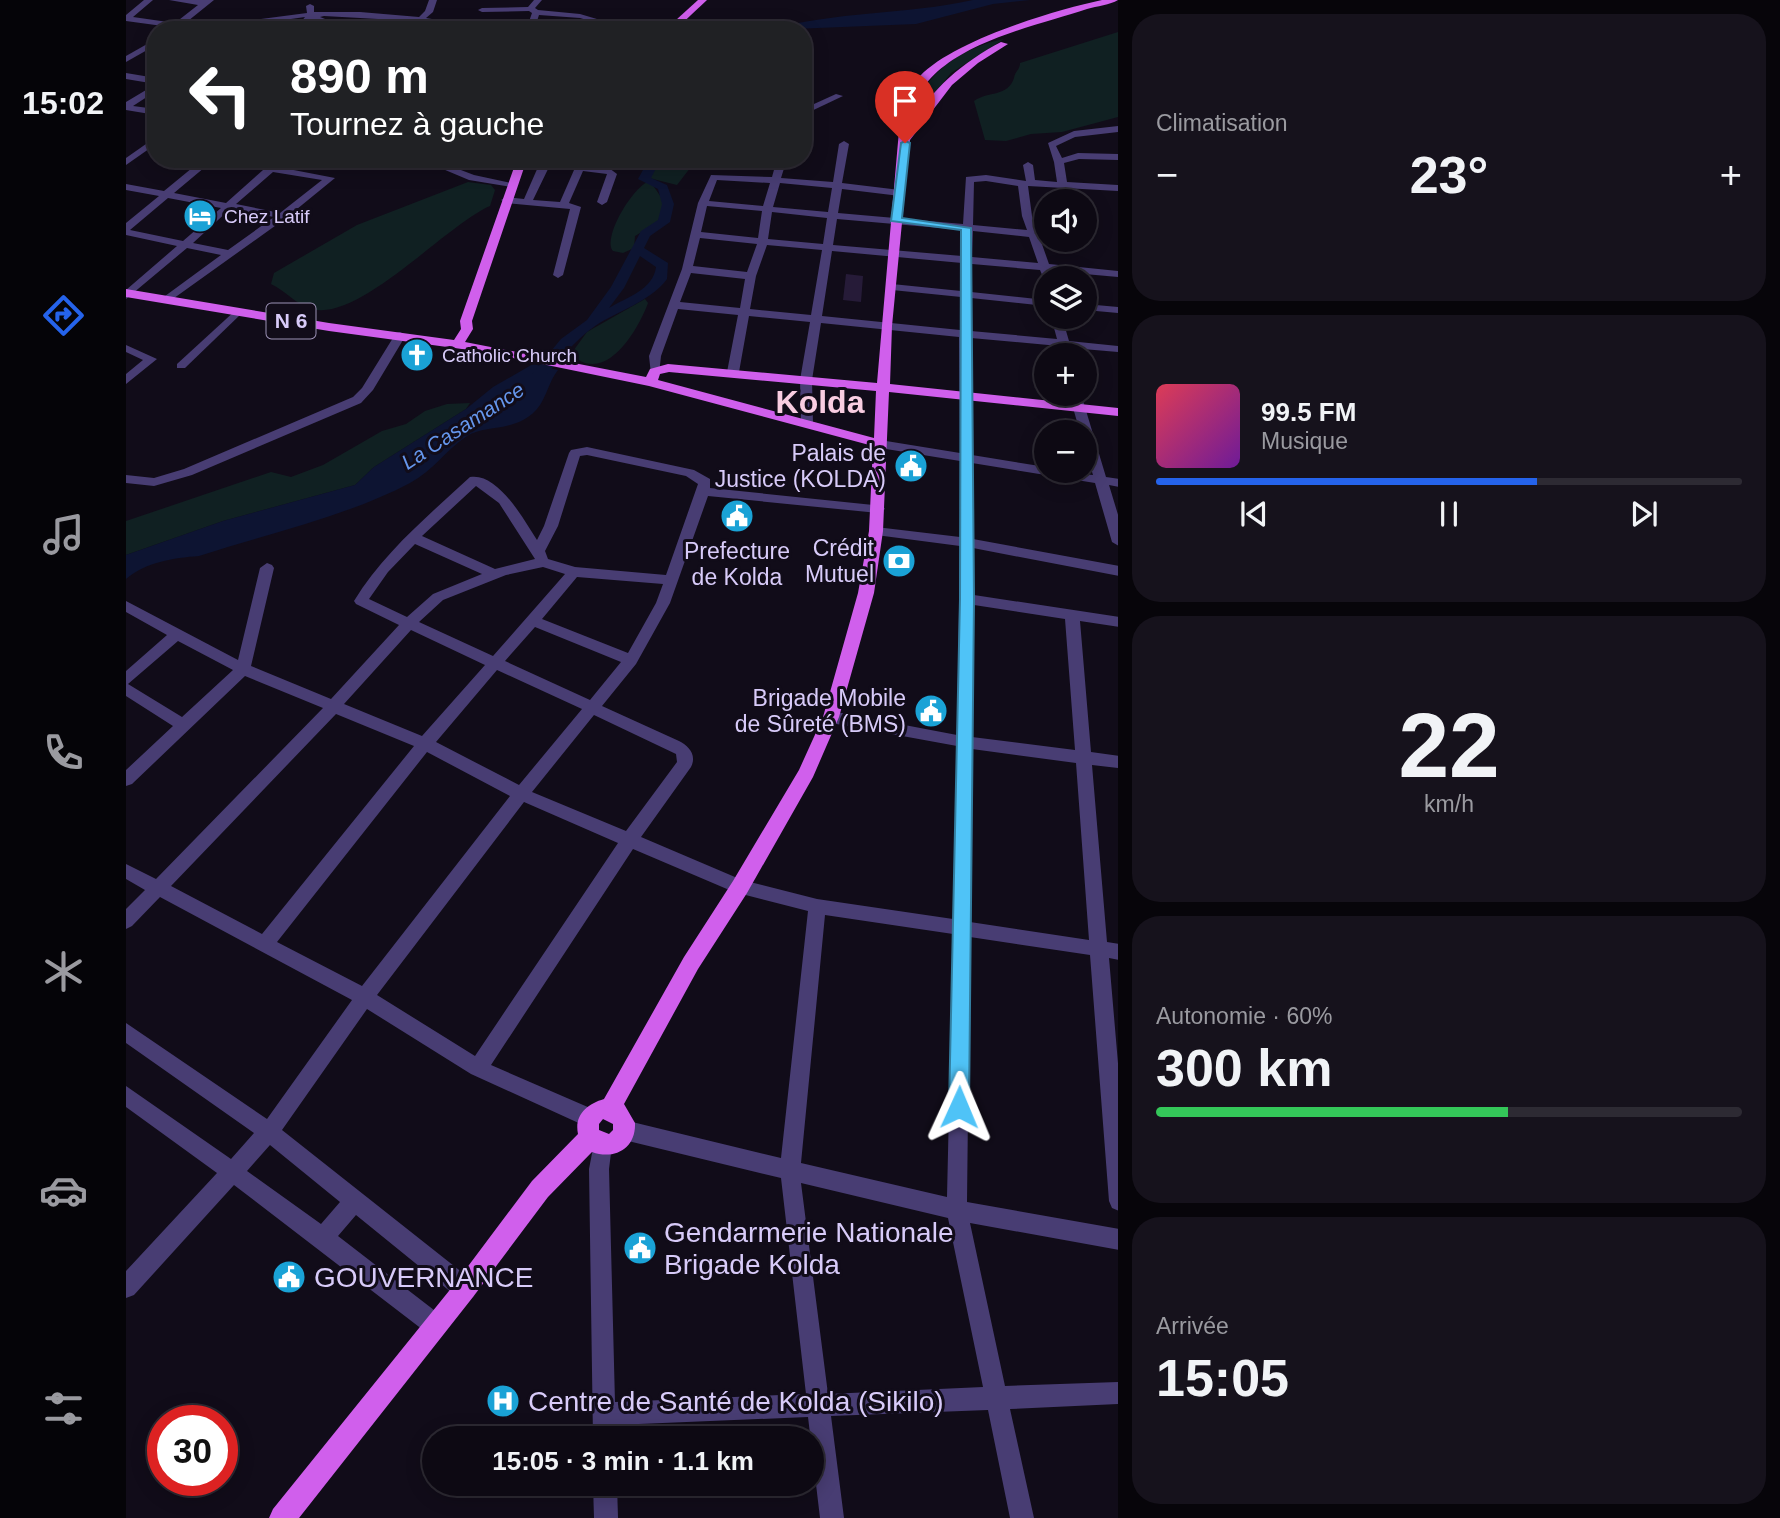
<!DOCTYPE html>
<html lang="fr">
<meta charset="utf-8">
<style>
:root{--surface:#0d0913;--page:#16121c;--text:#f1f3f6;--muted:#9a9aa0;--line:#2d2a33;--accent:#2563eb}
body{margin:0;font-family:Helvetica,sans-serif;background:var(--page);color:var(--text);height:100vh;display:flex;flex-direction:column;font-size:26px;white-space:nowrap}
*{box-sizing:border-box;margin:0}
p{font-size:23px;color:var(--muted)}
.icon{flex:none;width:38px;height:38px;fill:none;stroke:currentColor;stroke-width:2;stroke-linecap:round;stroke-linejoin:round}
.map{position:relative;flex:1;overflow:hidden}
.sheet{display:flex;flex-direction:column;gap:14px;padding:14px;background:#07050a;width:662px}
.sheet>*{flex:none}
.banner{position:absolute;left:21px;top:21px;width:665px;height:147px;border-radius:28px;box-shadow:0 4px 18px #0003,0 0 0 2px var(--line);background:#202124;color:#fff;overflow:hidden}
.controls{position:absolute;left:908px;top:189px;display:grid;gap:14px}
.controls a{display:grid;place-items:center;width:63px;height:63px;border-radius:50%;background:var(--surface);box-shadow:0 4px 18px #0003,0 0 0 2px var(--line);font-size:35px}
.speed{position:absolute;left:21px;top:1405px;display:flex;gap:14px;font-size:35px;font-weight:700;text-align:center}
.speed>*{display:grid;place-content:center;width:91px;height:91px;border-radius:50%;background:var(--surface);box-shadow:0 4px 18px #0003,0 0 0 2px var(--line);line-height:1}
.speed .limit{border:10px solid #d22;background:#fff;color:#111}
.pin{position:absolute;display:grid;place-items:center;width:60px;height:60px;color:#fff;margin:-72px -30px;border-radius:50% 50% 50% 0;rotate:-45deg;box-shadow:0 0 7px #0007}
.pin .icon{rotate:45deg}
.me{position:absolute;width:77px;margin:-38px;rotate:1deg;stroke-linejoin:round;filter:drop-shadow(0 0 5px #0008)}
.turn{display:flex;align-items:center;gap:24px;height:147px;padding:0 28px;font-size:32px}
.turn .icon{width:91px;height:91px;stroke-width:2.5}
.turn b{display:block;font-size:49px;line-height:60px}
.big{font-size:52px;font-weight:700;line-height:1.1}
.sheet .tile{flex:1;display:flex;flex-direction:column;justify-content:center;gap:10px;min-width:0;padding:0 24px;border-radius:28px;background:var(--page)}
.sheet .dial{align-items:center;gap:0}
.dial b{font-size:91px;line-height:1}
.song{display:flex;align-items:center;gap:21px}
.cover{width:84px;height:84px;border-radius:10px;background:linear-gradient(135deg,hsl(350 70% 55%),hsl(280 70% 35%))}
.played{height:7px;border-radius:4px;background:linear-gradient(90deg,var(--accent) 65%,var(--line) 65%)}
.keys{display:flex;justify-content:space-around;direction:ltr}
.heat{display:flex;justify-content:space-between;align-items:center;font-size:38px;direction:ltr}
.charge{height:10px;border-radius:5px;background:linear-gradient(90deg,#34c759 60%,var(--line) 0)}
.trip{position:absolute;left:296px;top:1426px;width:402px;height:70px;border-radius:35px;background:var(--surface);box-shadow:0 4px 18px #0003,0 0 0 2px var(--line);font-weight:700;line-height:70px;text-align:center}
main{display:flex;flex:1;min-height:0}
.tabs{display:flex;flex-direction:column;width:126px;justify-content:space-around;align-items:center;background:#050408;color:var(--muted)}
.tabs .icon{width:49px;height:49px}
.tabs .selected{color:var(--accent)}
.tabs b{font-size:32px;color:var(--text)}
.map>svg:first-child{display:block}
</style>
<main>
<nav class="tabs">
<b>15:02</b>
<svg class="icon selected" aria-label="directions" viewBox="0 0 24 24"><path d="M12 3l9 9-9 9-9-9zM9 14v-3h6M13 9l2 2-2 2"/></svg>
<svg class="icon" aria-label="music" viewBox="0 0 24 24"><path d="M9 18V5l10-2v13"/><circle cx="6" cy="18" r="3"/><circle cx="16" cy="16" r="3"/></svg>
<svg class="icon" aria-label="phone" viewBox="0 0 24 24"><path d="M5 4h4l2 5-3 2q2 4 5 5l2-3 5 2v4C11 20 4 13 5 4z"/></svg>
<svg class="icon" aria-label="climate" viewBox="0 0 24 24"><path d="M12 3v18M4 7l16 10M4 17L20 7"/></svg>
<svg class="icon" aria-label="car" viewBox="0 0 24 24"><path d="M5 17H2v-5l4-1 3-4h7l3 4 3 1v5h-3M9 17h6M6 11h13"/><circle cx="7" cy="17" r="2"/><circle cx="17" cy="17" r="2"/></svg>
<svg class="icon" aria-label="filters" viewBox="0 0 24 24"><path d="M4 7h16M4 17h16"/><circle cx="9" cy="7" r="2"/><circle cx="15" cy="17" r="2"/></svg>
</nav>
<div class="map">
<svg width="993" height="1518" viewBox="0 0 993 1518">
<rect width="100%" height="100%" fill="#110c19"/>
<g fill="#102022">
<path d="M 992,32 L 992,117 L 936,132 L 905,134 L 880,141 L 859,140 L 848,101 C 862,91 882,97 888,78 C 889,71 894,70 894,63 Z"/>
<path d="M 878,39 L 825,73 L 795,109 L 791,107 C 800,69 843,46 878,39 Z"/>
<polygon points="535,159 571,159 551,185 523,178"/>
<path d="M 524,181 L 539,203 L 531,223 L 509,236 L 508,248 L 497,253 L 487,251 C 476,237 508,185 524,181 Z"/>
<path d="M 342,182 L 365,185 L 369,190 L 364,206 C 320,225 233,322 186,309 C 170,305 159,290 145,284 L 148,273 L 231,225 Z"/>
<path d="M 519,299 L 522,303 C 512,330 479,387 445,354 L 461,332 Z"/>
<polygon points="344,403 340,409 248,467 229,485 97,521 0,555 0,521 145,472 165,477 197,465 256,431 280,424 299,411 321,404"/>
</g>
<g fill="#0d1432">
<path d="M 847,0 L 904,0 L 867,4 L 790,24 L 643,30 C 709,11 780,15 847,0 Z"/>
<path d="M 407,364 L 432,370 C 421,384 420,403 406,414 C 384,432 359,425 341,436 C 320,450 307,471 284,483 C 222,516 140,534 73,556 C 47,558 20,562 0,579 L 0,555 L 97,521 L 229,485 L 248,467 L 340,409 L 367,387 Z"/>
</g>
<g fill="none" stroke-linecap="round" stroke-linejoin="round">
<path fill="#0d1432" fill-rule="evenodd" d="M 523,159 L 535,159 L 525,178 L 541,185 L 548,204 L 544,222 L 524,236 L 518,248 L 542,263 L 541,279 C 524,302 493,310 469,326 C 448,341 433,360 416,380 L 406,380 L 406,374 L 435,339 L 461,320 L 485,287 L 515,231 L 532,220 L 536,204 L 532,189 L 512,179 ZM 514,256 L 530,267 C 527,290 501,297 483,308 L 498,288 Z"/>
</g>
<g fill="#261b38">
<polygon points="720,274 737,276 735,302 717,300"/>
<polygon points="287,346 306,349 296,363 280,364 281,361 277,360"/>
</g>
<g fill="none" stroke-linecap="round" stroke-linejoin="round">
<g fill="#483d73" fill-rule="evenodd">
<polygon points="18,0 27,0 7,17 49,23 72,5 43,0 88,0 57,25 79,30 45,30 44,27 0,21 0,15"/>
<polygon points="303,0 311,0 307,12 300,18 371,30 350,30 270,20 198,16 194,17 227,30 215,30 186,19 177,30 168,30 179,17 137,23 119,30 107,30 135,19 181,13 180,6 184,4 188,6 188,12 234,12 293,17 299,11"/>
<polygon points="408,0 416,0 409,8 412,10 454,14 508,30 494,30 454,18 413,15 408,30 400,30 406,13 403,11 356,12 352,10 356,8 402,7"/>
<polygon points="30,39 30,45 0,62 0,56"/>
<polygon points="0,73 30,78 30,84 0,79"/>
<polygon points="30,84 30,91 7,106 30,109 30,115 0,110 0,102"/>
<polygon points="710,94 717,96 677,115 677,109"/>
<path d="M 993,126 L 993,132 L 949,137 L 930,146 L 936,158 L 952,153 L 993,154 L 993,160 L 953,159 L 938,163 L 941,182 L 993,185 L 993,191 L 902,186 L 906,216 L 923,264 L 993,271 L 993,277 L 925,271 L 926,275 L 921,278 L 917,277 L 914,270 L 846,264 L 845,292 L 920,300 L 920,306 L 845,298 L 845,331 L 931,339 L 925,317 L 936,317 L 943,341 L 993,346 L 993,352 L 945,348 L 946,352 L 939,355 L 936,354 L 933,346 L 845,338 L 846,455 L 920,467 L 920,471 L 967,475 L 959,449 L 959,432 L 954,432 L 943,394 L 955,394 L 980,477 L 993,479 L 993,487 L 983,485 L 993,518 L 993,546 L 986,542 L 969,483 L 846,463 L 847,539 L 993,566 L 993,576 L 847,548 L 848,595 L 993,617 L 993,627 L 954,621 L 965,752 L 993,756 L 993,768 L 966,765 L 981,942 L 993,944 L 993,960 L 983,958 L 993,1075 L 993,1211 L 986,1208 L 983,1201 L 964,955 L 844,937 L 841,1202 L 993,1229 L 993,1250 L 844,1223 L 879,1386 L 993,1382 L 993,1404 L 884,1409 L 908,1518 L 884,1518 L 862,1410 L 705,1416 L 718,1518 L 694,1518 L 682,1417 L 489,1425 L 489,1438 L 467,1438 L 463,1169 L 469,1138 L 476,1135 L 483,1138 L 486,1145 L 483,1169 L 489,1402 L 680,1394 L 655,1178 L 498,1140 L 491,1137 L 488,1130 L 491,1123 L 498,1120 L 655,1158 L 682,911 L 608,892 L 507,849 L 365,1065 L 471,1111 L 474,1118 L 471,1125 L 464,1127 L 457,1125 L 345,1074 L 241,1009 L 156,1130 L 347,1281 L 350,1289 L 347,1297 L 339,1300 L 331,1297 L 230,1215 L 212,1236 L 317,1317 L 320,1325 L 317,1333 L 309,1336 L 301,1333 L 108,1185 L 8,1295 L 0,1298 L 0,1271 L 91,1173 L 0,1107 L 0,1086 L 105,1159 L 128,1133 L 0,1043 L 0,1023 L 141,1119 L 226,1000 L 34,897 L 6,926 L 0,929 L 0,909 L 19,890 L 0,879 L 0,864 L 30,879 L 197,708 L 119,676 L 6,784 L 0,786 L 0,770 L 47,726 L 0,696 L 0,671 L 41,635 L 0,612 L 0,601 L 112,660 L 134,568 L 141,563 L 146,565 L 148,568 L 125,666 L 205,699 L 273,625 L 230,604 L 228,601 C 258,552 302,516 344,477 C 372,472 398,520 411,540 L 418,526 L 443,453 L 445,450 L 461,447 L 568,470 L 584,479 L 584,488 L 757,506 L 759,509 L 752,513 L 582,496 L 544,603 L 510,664 L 476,706 L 553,741 C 563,746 571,755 565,767 L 515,837 L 616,880 L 691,899 L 827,919 L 831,746 L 705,723 L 697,717 L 705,711 L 831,735 L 834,546 L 750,535 L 743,531 L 750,527 L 834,537 L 834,461 L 754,448 L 748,444 L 754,440 L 834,453 L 833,337 L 695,323 L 686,380 L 687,424 L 681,428 L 675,424 L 674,380 L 684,322 L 623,316 L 613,372 L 607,375 L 601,372 L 612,315 L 552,309 L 535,356 L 533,374 L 525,374 L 523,356 L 556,269 L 572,203 L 585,175 L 646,177 L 651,159 L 661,159 L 655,178 L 707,182 L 713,144 L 718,141 L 723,144 L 716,183 L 774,190 L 779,193 L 774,196 L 716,189 L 712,213 L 837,224 L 840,177 L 860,175 L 900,181 L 897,165 L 902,162 L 907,165 L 909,180 L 931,182 L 928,162 L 922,143 L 948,131 ZM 591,180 L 644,183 L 637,206 L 583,201 ZM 860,181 L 892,186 L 896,216 L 901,230 L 847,225 L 848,182 ZM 654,183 L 706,188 L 702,212 L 647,207 ZM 581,206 L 636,211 L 632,238 L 575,232 ZM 646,212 L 701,218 L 697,244 L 642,239 ZM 711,219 L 837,230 L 836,256 L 707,245 ZM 847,231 L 903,237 L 912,263 L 846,257 ZM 574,238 L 631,244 L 621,272 L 567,266 ZM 641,245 L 696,250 L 685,315 L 624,309 L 630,276 ZM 706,251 L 836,263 L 835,291 L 766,284 L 761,287 L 766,290 L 835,297 L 834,330 L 696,316 ZM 565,273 L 619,279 L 614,308 L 554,302 ZM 461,455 L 560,476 L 572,484 L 540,575 L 449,567 L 422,559 L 419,551 L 432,526 L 454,456 ZM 350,486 L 373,503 L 409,559 L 369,569 L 296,536 ZM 289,544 L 356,574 L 307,594 L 281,617 L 243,599 L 262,572 ZM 417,567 L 439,574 L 367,656 L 293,622 L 317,600 L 380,575 ZM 451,577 L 537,584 L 530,603 L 502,653 L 416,619 ZM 848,605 L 939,619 L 949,750 L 846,737 ZM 409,627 L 495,662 L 464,700 L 379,661 ZM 285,630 L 359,665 L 296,736 L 218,704 ZM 52,641 L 107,670 L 56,717 L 2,684 ZM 371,670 L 456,709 L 393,785 L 310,742 ZM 210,714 L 288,746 L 136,934 L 45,886 ZM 468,715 L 550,754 L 551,762 L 500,831 L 406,792 ZM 846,749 L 950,763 L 963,940 L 844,922 ZM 301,752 L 384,796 L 236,986 L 151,942 ZM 398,802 L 492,843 L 349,1056 L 251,995 ZM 699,915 L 827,934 L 821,1197 L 675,1163 ZM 144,1145 L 214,1202 L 195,1224 L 121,1171 ZM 675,1183 L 822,1218 L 857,1387 L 702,1394 Z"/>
<polygon points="30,137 30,144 0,165 0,158"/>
<path d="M 77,159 L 102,159 L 143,166 L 150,159 L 160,159 L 152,167 L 209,178 L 160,218 L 44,301 L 35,299 L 95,255 L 61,248 L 0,299 L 0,290 L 51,246 L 0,235 L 0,223 L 33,196 L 0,190 L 0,184 L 38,191 ZM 85,162 L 137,170 L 100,203 L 48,193 ZM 147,172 L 196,180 L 154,213 L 110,204 ZM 42,198 L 95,208 L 57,241 L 4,230 ZM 104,209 L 148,217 L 102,250 L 67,243 Z"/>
<polygon points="293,159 306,159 348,175 390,184 385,187 343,180"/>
<path d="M 421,161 L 483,168 L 491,174 L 481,202 L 476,205 L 471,202 L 481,174 L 457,171 L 443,203 L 455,207 L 437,275 L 432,278 L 427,275 L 444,209 L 380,203 L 375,200 L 380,197 L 398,199 L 412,167 ZM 423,167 L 448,170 L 434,202 L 407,200 Z"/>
<polygon points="959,304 993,307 993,313 959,310"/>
<polygon points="111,309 115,310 115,314 59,368 51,368 51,364"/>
<polygon points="274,332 280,335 247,390 235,403 66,475 28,486 0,483 0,475 28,478 58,469 227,397 236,388 270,333"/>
<polygon points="0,345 31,359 0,384 0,374 17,360 0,352"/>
<polygon points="467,1484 491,1484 492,1518 468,1518"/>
</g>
<g fill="#d05fec" fill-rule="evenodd">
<polygon points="572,0 581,0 549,30 539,30"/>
<path d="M 976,0 L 992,0 C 984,5 971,6 961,9 C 902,29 787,49 784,127 C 805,89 837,62 875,42 L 882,44 L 852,63 L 826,85 L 784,140 L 766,326 L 764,384 L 993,408 L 993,416 L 763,392 L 757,531 L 748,593 L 713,717 L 687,777 L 621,893 L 572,969 L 498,1104 L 509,1123 C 510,1149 488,1160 466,1152 L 422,1197 L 347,1297 L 173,1518 L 143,1518 L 147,1509 L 331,1281 L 406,1181 L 452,1134 C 448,1115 461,1104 478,1099 L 558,957 L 607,881 L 673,770 L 697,717 L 732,593 L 743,531 L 747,446 L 523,386 L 358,352 L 203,331 L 0,297 L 0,289 L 203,323 L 328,340 L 335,329 L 334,321 L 391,159 L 401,159 L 346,321 L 347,329 L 339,342 L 520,377 L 524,369 L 542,364 L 751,383 L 774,119 C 776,103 783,88 794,76 C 827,41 928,10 976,0 ZM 543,372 L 750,391 L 748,438 L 532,380 L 534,374 ZM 477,1119 L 487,1124 L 487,1130 L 483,1134 L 473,1130 L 473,1124 Z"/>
</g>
</g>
<polygon fill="#4fc3f7" stroke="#337fa1" stroke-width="2" points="779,141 784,143 776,218 845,228 848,599 843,1107 840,1114 833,1117 826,1114 823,1107 834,599 835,230 765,221 775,143"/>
<defs>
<symbol id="hotel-disc" viewBox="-11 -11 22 22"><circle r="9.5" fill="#1aa2d6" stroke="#110c19"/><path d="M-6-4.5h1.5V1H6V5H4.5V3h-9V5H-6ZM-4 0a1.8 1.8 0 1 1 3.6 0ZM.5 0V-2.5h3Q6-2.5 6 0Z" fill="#fff"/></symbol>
<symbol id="church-disc" viewBox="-11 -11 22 22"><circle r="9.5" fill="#1aa2d6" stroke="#110c19"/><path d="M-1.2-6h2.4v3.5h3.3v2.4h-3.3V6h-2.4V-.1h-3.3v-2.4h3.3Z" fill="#fff"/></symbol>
<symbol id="civic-disc" viewBox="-11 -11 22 22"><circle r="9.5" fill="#1aa2d6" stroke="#110c19"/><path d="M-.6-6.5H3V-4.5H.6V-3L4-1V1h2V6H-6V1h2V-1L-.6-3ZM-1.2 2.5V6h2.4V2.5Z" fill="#fff"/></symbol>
<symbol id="bank-disc" viewBox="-11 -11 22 22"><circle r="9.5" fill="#1aa2d6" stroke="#110c19"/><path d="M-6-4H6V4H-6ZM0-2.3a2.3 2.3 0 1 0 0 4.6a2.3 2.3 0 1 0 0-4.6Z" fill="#fff"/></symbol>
<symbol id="hospital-disc" viewBox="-11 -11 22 22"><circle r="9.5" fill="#1aa2d6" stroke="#110c19"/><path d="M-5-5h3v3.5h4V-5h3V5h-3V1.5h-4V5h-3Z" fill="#fff"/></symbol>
</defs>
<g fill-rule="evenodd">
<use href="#hotel-disc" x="55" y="197" width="38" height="38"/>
<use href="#church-disc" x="272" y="336" width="38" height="38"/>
<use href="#civic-disc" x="766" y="447" width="38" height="38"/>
<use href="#civic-disc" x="592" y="497" width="38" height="38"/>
<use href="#bank-disc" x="754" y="542" width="38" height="38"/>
<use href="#civic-disc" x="786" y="692" width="38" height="38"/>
<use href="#civic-disc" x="495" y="1229" width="38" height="38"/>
<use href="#civic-disc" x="144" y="1258" width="38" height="38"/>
<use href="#hospital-disc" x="358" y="1382" width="38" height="38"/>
</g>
<g text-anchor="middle" stroke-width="6" stroke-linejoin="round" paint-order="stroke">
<g font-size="19" fill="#d8cbf9" stroke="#110c19" text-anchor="start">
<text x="98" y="223">Chez Latif</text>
<text x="316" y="362">Catholic Church</text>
</g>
<rect fill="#110c19" stroke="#9c92b6" stroke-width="2" x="140.5" y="303.5" width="49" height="35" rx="5"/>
<g font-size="21" font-weight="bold" fill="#d8cbf9">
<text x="165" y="328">N 6</text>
</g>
<g font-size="21" font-style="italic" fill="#6596ec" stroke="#110c19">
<text transform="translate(337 426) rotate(-33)" y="7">La Casamance</text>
</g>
<g font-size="23" fill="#d8cbf9" stroke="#110c19" text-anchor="end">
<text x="760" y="461">Palais de<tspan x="760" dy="26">Justice (KOLDA)</tspan></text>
<text x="748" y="556">Crédit<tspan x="748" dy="26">Mutuel</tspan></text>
<text x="611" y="559" text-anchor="middle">Prefecture<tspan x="611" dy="26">de Kolda</tspan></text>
<text x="780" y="706">Brigade Mobile<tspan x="780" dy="26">de Sûreté (BMS)</tspan></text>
</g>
<g font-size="28" fill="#d8cbf9" stroke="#110c19" text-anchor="start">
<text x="538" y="1242">Gendarmerie Nationale<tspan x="538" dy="32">Brigade Kolda</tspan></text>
<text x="188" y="1287">GOUVERNANCE</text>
<text x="402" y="1411">Centre de Santé de Kolda (Sikilo)</text>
</g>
<g font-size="32" font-weight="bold" fill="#f9cde1" stroke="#110c19">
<text x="694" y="413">Kolda</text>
</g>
</g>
</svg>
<div class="controls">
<a><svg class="icon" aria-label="sound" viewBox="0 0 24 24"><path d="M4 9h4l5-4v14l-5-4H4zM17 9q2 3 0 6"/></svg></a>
<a><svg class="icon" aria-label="layers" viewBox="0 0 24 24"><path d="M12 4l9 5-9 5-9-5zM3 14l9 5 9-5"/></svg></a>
<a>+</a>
<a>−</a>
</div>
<div class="speed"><div class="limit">30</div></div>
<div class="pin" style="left:779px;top:143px;background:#d93025"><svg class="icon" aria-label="arrive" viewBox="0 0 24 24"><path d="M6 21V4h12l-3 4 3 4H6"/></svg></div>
<svg class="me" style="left:833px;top:1107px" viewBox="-20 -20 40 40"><path d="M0-17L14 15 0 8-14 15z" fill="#4fc3f7" stroke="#fff" stroke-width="4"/></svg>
<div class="trip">15:05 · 3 min · 1.1 km</div>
<div class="banner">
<div class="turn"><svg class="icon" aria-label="left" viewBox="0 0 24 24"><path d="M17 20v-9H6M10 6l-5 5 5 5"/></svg><div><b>890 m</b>Tournez à gauche</div></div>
</div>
</div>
<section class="sheet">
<div class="tile"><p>Climatisation</p>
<div class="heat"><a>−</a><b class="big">23°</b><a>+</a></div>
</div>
<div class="tile">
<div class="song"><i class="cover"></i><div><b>99.5 FM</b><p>Musique</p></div></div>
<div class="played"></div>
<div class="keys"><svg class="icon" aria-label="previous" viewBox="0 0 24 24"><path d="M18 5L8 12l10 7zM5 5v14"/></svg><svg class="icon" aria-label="pause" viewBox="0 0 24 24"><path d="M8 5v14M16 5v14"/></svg><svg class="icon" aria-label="next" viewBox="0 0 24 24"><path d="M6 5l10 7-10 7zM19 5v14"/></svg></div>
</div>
<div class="tile dial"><b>22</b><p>km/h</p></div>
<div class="tile"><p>Autonomie · 60%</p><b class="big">300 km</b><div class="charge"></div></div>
<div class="tile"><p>Arrivée</p><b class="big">15:05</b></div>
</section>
</main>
